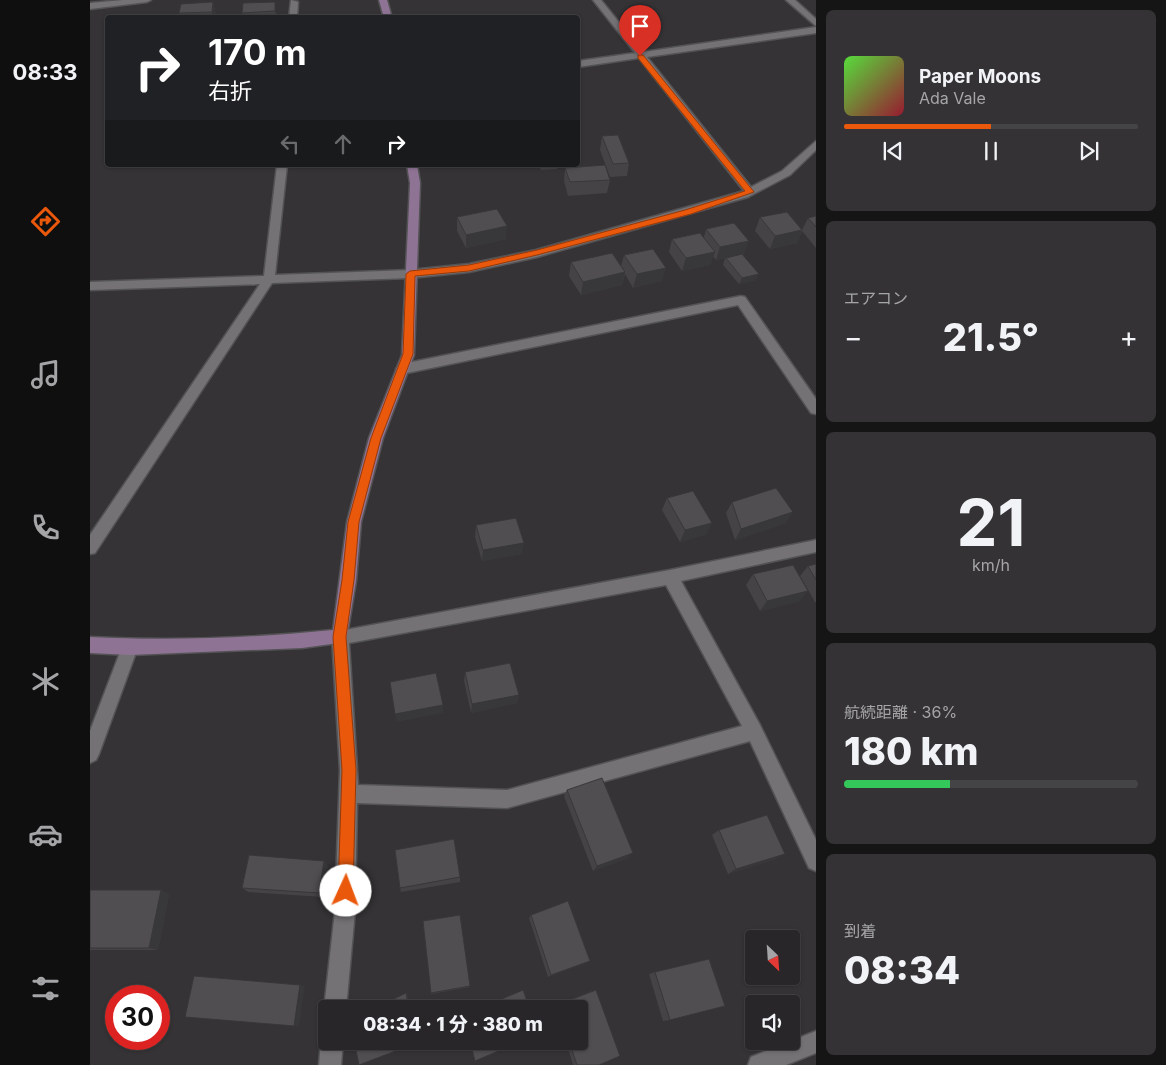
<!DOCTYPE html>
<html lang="ja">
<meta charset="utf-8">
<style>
:root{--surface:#282628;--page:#343234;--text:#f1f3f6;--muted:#a5a5a8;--line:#444345;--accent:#ea580c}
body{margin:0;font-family:Inter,"Noto Sans JP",sans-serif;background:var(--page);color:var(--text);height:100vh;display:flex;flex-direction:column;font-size:19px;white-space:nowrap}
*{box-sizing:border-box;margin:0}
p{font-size:16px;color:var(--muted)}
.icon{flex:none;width:28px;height:28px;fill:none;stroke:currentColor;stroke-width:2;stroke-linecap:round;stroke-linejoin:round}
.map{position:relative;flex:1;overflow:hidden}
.drawer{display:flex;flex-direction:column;gap:10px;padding:10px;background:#161516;width:350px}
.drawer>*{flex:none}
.banner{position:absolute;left:15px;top:15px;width:475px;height:152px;border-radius:5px;box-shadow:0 1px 4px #0004,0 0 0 1px var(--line);background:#202124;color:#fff;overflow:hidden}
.needle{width:32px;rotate:155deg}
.fabs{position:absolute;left:655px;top:930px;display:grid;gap:10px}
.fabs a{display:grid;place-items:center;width:55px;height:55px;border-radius:5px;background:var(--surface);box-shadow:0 1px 4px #0004,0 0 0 1px var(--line);font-size:25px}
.speed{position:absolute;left:15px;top:985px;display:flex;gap:10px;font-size:25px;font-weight:700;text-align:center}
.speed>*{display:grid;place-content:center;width:65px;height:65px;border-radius:50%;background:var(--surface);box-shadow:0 1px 4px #0004,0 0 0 1px var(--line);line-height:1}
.speed .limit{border:8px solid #d22;background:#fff;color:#111}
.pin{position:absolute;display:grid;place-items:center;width:42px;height:42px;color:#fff;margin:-51px -21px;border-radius:50% 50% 50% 0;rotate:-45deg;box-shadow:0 0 5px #0007}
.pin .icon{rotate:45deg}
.me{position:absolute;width:55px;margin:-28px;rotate:2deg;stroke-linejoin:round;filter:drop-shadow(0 0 4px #0008)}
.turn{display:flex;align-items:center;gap:18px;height:105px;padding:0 20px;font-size:22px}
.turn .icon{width:65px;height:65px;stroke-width:2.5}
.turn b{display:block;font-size:35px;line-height:42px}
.lanes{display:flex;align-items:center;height:48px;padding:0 20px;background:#0003;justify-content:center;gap:25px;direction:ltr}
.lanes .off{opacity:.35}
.big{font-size:38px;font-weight:800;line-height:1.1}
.drawer .tile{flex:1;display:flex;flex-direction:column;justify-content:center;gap:8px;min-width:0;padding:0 18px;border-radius:8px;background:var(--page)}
.drawer .dial{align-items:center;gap:0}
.dial b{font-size:65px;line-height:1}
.song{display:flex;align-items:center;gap:15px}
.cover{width:60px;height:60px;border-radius:8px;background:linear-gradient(135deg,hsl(110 70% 55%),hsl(350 70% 35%))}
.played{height:5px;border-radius:2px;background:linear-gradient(90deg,var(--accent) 50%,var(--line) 50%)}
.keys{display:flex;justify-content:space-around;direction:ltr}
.heat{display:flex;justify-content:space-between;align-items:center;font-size:28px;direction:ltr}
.charge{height:8px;border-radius:4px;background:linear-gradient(90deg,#34c759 36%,var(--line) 0)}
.trip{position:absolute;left:228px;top:1000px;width:270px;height:50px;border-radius:5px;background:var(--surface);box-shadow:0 1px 4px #0004,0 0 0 1px var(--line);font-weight:800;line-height:50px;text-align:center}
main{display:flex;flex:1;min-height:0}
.tab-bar{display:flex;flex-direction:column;width:90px;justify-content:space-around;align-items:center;background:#100f10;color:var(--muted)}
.tab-bar .icon{width:35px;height:35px}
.tab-bar .active{color:var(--accent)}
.tab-bar b{font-size:22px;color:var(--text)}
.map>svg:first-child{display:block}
</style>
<main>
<nav class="tab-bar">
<b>08:33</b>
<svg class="icon active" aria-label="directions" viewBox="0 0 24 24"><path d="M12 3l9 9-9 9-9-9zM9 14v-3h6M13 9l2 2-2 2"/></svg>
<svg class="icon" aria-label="music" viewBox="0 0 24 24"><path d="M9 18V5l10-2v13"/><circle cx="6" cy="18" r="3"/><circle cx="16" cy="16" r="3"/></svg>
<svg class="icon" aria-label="phone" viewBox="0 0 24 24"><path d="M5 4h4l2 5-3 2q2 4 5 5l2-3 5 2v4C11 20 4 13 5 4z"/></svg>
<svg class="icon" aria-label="climate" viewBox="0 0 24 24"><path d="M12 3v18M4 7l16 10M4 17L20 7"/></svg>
<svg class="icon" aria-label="car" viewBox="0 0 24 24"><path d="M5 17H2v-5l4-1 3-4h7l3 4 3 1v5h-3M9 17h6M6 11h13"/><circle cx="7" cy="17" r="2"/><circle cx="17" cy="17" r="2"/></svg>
<svg class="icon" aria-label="filters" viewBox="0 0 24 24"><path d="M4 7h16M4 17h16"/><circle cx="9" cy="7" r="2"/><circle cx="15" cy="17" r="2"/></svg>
</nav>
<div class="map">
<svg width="726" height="1065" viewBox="0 0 726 1065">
<rect width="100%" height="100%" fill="#353335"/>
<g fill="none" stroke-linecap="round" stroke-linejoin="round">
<defs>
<g id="street">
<polygon points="33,0 61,0 57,2 0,9 0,3"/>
<polygon points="201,0 208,2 207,18 199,18"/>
<polygon points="503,0 511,0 553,52 726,27 726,33 557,57 661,187 692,171 726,141 726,150 700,175 658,197 447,257 379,272 320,278 182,283 5,553 0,554 0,535 170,284 0,290 0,282 174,276 187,165 197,165 185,275 320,270 379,264 446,250 654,191 549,58 488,67 488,61 545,53"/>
<polygon points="696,0 705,0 726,19 726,26"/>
<polygon points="651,296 655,297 726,399 726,414 721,413 648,305 312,374 306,369 312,364"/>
<path d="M 726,540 L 726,552 L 591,581 L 670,725 L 726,840 L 726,871 L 719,868 L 660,741 L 417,808 L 267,803 L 265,911 L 256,1009 L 236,1009 L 236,1013 L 234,1009 L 245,911 L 250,770 L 242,637 L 244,632 L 580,570 ZM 576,585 L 652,726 L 417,790 L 268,785 L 259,643 Z"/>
<polygon points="40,639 46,642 48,647 9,754 6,760 0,763 0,731 32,647 34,642"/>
<polygon points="726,1031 726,1053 696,1065 658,1065 661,1057"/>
<polygon points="234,1033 236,1033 236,1041 253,1041 251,1065 229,1065 231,1041"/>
</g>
<g id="secondary">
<polygon points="289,0 297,0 302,18 294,18"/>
<path d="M 317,165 L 327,165 L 330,183 L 324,355 L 293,438 L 271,522 L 266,581 L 256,642 L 212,648 L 40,655 L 0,653 L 0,637 C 77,641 166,638 243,630 L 257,522 L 279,438 L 312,355 L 320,183 Z"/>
</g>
</defs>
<use href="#street" stroke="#535254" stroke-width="3"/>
<use href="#secondary" stroke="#535254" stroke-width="3"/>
<use href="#street" fill="#747275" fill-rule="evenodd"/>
<use href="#secondary" fill="#8f7395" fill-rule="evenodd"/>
</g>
<g fill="#454346">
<polygon points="123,2 126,15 126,18 90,18 89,13"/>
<polygon points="185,2 187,18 153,18 152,13"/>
<polygon points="512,136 539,163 537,176 520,177 510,150"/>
<polygon points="449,165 467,165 467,169 451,170"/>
<polygon points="475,168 520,180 517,193 478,196 474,181"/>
<polygon points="726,216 726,248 712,231 707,243 680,249 665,231 670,217 712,230 718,218"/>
<polygon points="367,217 416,239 376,248 367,231"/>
<polygon points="616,229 654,254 653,255 666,280 649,284 633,265 635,258 626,260 623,256 620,265 592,271 579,252 582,239 614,237"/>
<polygon points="534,255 572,281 543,288 535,274 532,285 491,295 479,276 481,262 531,266"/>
<polygon points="577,498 617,534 590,542 572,510"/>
<polygon points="642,502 696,523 645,540 636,513"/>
<polygon points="386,525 432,554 392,561 385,537"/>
<polygon points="726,564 726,602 725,602 710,576 718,566"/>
<polygon points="663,574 710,601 670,611 656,585"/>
<polygon points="375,672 429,695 427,703 381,713 374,681"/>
<polygon points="477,790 538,858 503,871 474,796"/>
<polygon points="629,830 686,859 638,874 622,835"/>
<polygon points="238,865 233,897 158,892 152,888"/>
<polygon points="370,877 370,882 311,892 310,888"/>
<polygon points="0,890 79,894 68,950 0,950"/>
<polygon points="441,915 496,963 458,977 439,918"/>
<polygon points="565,972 580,1020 573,1021 559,974"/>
<polygon points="380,986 380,987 341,994 341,993"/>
<polygon points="502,991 509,1065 483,1065 476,1041 489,1041 489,1009 465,1009 464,1006"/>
</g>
<g fill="#383739">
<polygon points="123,2 126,15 126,18 123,18 122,12"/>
<polygon points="185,2 187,15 187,18 186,18 185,11"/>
<polygon points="393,165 399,165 393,168"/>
<polygon points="417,226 416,239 376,248 376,235"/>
<polygon points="712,230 707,243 680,249 685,236"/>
<polygon points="659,241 654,254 626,260 630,247"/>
<polygon points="625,252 620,265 592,271 596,258"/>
<polygon points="576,268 572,281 543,288 547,274"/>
<polygon points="535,272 532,285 491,295 493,282"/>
<polygon points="669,274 666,280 649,284 652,278"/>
<polygon points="703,512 696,523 645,540 651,529"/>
<polygon points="622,523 617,534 590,542 595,530"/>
<polygon points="434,543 432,554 392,561 393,550"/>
<polygon points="718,591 710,601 670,611 677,601"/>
<polygon points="429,695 427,703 381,713 382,704"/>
<polygon points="353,705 353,713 307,722 305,714"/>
<polygon points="543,853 538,858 503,871 507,866"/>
<polygon points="695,854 686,859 638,874 646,869"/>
<polygon points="234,861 238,865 233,897 229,893"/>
<polygon points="71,890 79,894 68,950 59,948"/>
<polygon points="500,961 496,963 458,977 461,975"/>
<polygon points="210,985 215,986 209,1026 204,1026"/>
<polygon points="316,993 318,994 320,1009 319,1009"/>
</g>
<g fill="#504e51" stroke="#383739">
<polygon points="123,2 122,12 89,13 91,4"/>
<polygon points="185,2 185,11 152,13 153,3"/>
<polygon points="528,135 539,163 523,164 512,136"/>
<polygon points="515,165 520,180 480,182 475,168"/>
<polygon points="407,209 417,226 376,235 367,217"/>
<polygon points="697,212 712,230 685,236 670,217"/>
<polygon points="726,216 726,227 718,218"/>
<polygon points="644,223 659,241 630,247 616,229"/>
<polygon points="610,233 625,252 596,258 582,239"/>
<polygon points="563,249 576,268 547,274 534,255"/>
<polygon points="522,253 535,272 493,282 481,262"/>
<polygon points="652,254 669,274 652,278 636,258"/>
<polygon points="686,488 703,512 651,529 642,502"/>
<polygon points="603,491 622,523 595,530 577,498"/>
<polygon points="426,518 434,543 393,550 386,525"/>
<polygon points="726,564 726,580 718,566"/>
<polygon points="703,565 718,591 677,601 663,574"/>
<polygon points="420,663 429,695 382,704 375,672"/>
<polygon points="346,673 353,705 305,714 300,682"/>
<polygon points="512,778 543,853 507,866 477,790"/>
<polygon points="677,815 695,854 646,869 629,830"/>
<polygon points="364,839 370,877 310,888 305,850"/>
<polygon points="159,855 234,861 229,893 152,888"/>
<polygon points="0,890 71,890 59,948 0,948"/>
<polygon points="478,901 500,961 461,975 441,915"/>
<polygon points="370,915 380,986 341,993 333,921"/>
<polygon points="619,959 635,1006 580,1020 565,972"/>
<polygon points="104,976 210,985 204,1026 95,1017"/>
<polygon points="433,990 440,1009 388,1009"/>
<polygon points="506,990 530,1056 509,1065 487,1065 479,1041 489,1041 489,1009 468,1009 467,1005"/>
<polygon points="316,993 319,1009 283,1009"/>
<polygon points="264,1041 324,1041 324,1044 269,1065"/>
<polygon points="380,1041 432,1041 385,1061"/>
</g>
<polygon fill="#ea580c" stroke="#983908" points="548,55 553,55 664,192 601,214 447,255 379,271 325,276 323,354 291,438 269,522 264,580 256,637 266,770 263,891 261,896 256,899 250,896 248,891 252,770 243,637 252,580 258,522 281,438 313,354 316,274 320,271 379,265 447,250 595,210 655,191 548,58"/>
</svg>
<div class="fabs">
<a><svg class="needle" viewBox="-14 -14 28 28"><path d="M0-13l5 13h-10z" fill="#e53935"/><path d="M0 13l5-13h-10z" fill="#a5a5a8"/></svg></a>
<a><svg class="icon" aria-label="sound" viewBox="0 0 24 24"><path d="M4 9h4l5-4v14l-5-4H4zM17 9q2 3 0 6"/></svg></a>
</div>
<div class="speed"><div class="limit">30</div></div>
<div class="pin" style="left:550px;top:56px;background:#d93025"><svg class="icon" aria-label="arrive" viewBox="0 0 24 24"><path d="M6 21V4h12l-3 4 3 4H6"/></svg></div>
<svg class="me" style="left:256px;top:891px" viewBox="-20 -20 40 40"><circle r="19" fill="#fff"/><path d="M0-13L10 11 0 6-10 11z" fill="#ea580c"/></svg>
<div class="trip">08:34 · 1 分 · 380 m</div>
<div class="banner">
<div class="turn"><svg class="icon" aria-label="right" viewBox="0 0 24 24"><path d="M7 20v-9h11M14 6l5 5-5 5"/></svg><div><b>170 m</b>右折</div></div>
<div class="lanes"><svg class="icon off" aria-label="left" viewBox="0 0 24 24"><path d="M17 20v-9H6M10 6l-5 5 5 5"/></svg><svg class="icon off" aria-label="ahead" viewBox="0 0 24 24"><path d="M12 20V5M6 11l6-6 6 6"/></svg><svg class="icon" aria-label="right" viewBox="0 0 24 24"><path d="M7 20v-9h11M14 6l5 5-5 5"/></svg></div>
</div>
</div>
<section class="drawer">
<div class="tile">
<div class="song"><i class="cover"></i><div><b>Paper Moons</b><p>Ada Vale</p></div></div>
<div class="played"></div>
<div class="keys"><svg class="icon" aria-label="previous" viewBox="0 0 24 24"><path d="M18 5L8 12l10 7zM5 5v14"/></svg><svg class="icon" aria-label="pause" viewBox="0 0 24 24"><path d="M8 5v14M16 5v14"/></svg><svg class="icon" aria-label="next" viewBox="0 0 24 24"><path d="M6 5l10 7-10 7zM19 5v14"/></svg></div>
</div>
<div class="tile"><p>エアコン</p>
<div class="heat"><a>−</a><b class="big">21.5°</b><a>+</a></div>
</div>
<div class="tile dial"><b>21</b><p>km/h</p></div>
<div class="tile"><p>航続距離 · 36%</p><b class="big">180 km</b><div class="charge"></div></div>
<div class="tile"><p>到着</p><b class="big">08:34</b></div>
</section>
</main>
